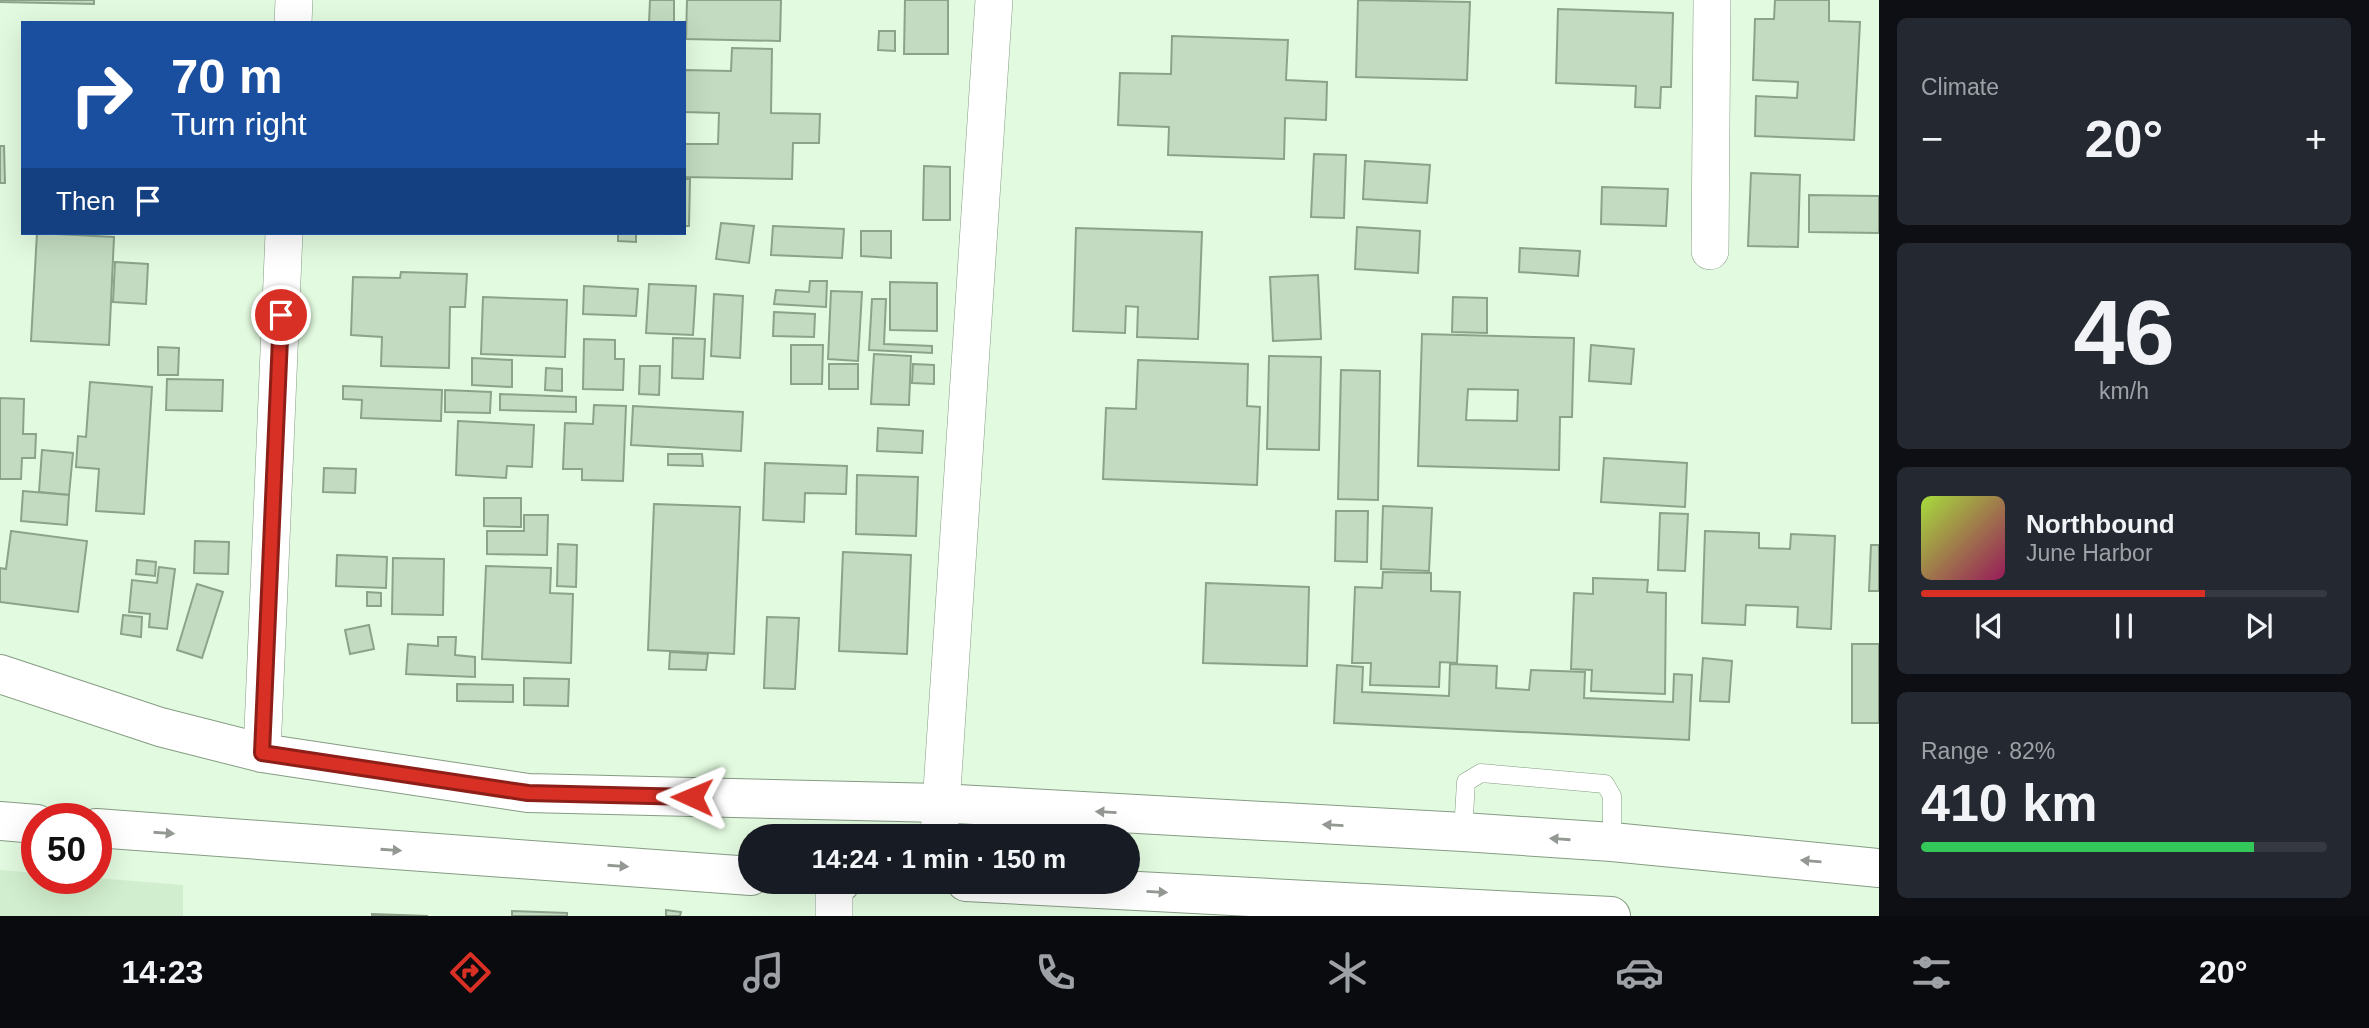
<!DOCTYPE html>
<meta charset="utf-8">
<style>
:root{--surface:#171b24;--page:#242831;--text:#f1f3f6;--muted:#9ea1a6;--line:#363941;--accent:#d93025}
body{margin:0;font-family:Arial,sans-serif;background:var(--page);color:var(--text);height:100vh;display:flex;flex-direction:column;font-size:26px;white-space:nowrap}
*{box-sizing:border-box;margin:0}
p{font-size:23px;color:var(--muted)}
.icon{flex:none;width:38px;height:38px;fill:none;stroke:currentColor;stroke-width:2;stroke-linecap:round;stroke-linejoin:round}
.map{position:relative;flex:1;overflow:hidden}
.side{display:flex;flex-direction:column;gap:18px;padding:18px;background:#0d0f14;width:490px}
.side>*{flex:none}
.top-card{position:absolute;left:21px;top:21px;width:665px;height:214px;border-radius:0px;box-shadow:0 7px 28px #0002;background:#1a4fa0;color:#fff;overflow:hidden}
.speed{position:absolute;left:21px;top:803px;display:flex;gap:14px;font-size:35px;font-weight:700;text-align:center}
.speed>*{display:grid;place-content:center;width:91px;height:91px;border-radius:50%;background:var(--surface);box-shadow:0 7px 28px #0002;line-height:1}
.speed .limit{border:10px solid #d22;background:#fff;color:#111}
.pin{position:absolute;display:grid;place-items:center;width:60px;height:60px;color:#fff;margin:-30px;border:4px solid #fff;border-radius:50%;box-shadow:0 2px 7px #0007}
.me{position:absolute;width:77px;margin:-38px;rotate:271deg;stroke-linejoin:round;filter:drop-shadow(0 0 5px #0008)}
.turn{display:flex;align-items:center;gap:24px;height:147px;padding:0 35px;font-size:32px}
.turn .icon{width:91px;height:91px;stroke-width:2.5}
.turn b{display:block;font-size:49px;line-height:60px}
.then{display:flex;align-items:center;height:66px;padding:0 35px;background:#0003;gap:14px;font-size:26px}
.big{font-size:52px;font-weight:800;line-height:1.1}
.side .tile{flex:1;display:flex;flex-direction:column;justify-content:center;gap:10px;min-width:0;padding:0 24px;border-radius:10px;background:var(--page)}
.side .dial{align-items:center;gap:0}
.dial b{font-size:91px;line-height:1}
.song{display:flex;align-items:center;gap:21px}
.cover{width:84px;height:84px;border-radius:10px;background:linear-gradient(135deg,hsl(80 70% 55%),hsl(330 70% 35%))}
.played{height:7px;border-radius:4px;background:linear-gradient(90deg,var(--accent) 70%,var(--line) 70%)}
.keys{display:flex;justify-content:space-around;direction:ltr}
.heat{display:flex;justify-content:space-between;align-items:center;font-size:38px;direction:ltr}
.charge{height:10px;border-radius:5px;background:linear-gradient(90deg,#34c759 82%,var(--line) 0)}
.trip{position:absolute;left:738px;top:824px;width:402px;height:70px;border-radius:35px;background:var(--surface);box-shadow:0 7px 28px #0002;font-weight:800;line-height:70px;text-align:center}
.tabs{display:flex;height:112px;justify-content:space-around;align-items:center;background:#090b0e;color:var(--muted)}
.tabs .icon{width:49px;height:49px}
.tabs .current{color:var(--accent)}
.tabs b{font-size:32px;color:var(--text)}
main{display:flex;flex:1;min-height:0}
.map>svg:first-child{display:block}
</style>
<main>
<div class="map">
<svg width="1879" height="916" viewBox="0 0 1879 916">
<rect width="100%" height="100%" fill="#e2fadf"/>
<polygon fill="#d1efce" points="0,870 37,873 37,878 96,878 183,885 183,916 0,916"/>
<g fill="#c3dcc1" stroke="#8ca38a" stroke-width="2" fill-rule="evenodd">
<polygon points="0,0 94,0 94,4 0,2"/>
<polygon points="650,0 674,0 674,23 649,23"/>
<polygon points="687,0 781,0 780,41 686,39"/>
<polygon points="905,0 948,0 948,54 904,54"/>
<polygon points="1358,0 1470,2 1467,80 1356,77"/>
<polygon points="1775,0 1829,0 1829,21 1860,22 1854,140 1755,136 1756,96 1797,98 1798,82 1753,80 1755,19 1774,19"/>
<polygon points="1558,9 1673,13 1671,87 1661,87 1660,108 1635,107 1636,86 1556,83"/>
<polygon points="879,31 895,31 895,51 878,50"/>
<polygon points="1172,36 1288,40 1286,80 1327,82 1326,120 1285,118 1284,159 1168,155 1169,127 1118,125 1120,73 1171,74"/>
<polygon points="732,48 772,49 771,113 820,114 819,143 793,143 792,179 684,177 684,144 718,144 719,113 684,112 684,70 731,71"/>
<polygon points="0,146 4,146 5,183 0,183"/>
<polygon points="1314,154 1346,155 1344,218 1311,217"/>
<polygon points="1365,161 1430,165 1427,203 1363,199"/>
<polygon points="924,166 950,167 950,220 923,220"/>
<polygon points="1751,173 1800,175 1798,247 1748,246"/>
<polygon points="684,179 690,179 689,226 684,226"/>
<polygon points="1602,187 1668,189 1666,226 1601,224"/>
<polygon points="1809,195 1879,196 1879,233 1809,232"/>
<polygon points="721,223 754,226 749,263 716,259"/>
<polygon points="773,226 844,229 842,258 771,255"/>
<polygon points="1357,227 1420,231 1418,273 1355,269"/>
<polygon points="1076,228 1202,232 1198,339 1137,337 1138,307 1126,306 1125,333 1073,331"/>
<polygon points="861,231 891,231 891,258 861,256"/>
<polygon points="37,233 114,237 109,345 31,341"/>
<polygon points="618,233 636,233 636,242 618,241"/>
<polygon points="1520,248 1580,251 1578,276 1519,272"/>
<polygon points="115,262 148,264 146,304 113,302"/>
<polygon points="401,272 467,274 465,307 450,307 449,368 381,366 382,337 351,335 353,277 400,278"/>
<polygon points="1318,275 1321,339 1273,341 1270,277"/>
<polygon points="810,281 827,281 826,307 774,304 776,290 809,292"/>
<polygon points="890,282 937,283 937,331 890,330"/>
<polygon points="649,284 696,286 693,335 646,333"/>
<polygon points="584,286 638,289 636,316 583,314"/>
<polygon points="831,291 862,292 858,361 828,359"/>
<polygon points="714,294 743,296 740,358 711,356"/>
<polygon points="483,297 567,300 565,357 481,354"/>
<polygon points="1453,297 1487,298 1487,333 1452,332"/>
<polygon points="872,299 886,299 884,344 932,346 932,353 869,350"/>
<polygon points="774,312 815,314 814,337 773,336"/>
<path d="M 1422,334 L 1574,338 L 1572,417 L 1560,417 L 1559,470 L 1418,466 ZM 1468,389 L 1518,390 L 1517,421 L 1466,420 Z"/>
<polygon points="673,338 705,339 703,379 672,378"/>
<polygon points="584,339 615,340 615,359 624,359 623,390 583,389"/>
<polygon points="791,345 823,345 822,384 791,384"/>
<polygon points="1591,345 1634,349 1631,384 1589,381"/>
<polygon points="158,347 179,348 178,375 158,375"/>
<polygon points="874,354 911,356 909,405 871,404"/>
<polygon points="1269,356 1321,357 1319,450 1267,449"/>
<polygon points="472,358 512,360 512,387 472,385"/>
<polygon points="1138,360 1248,364 1247,406 1260,407 1257,485 1103,479 1106,408 1136,409"/>
<rect x="829" y="364" width="29" height="25"/>
<polygon points="913,364 934,365 934,384 912,383"/>
<polygon points="640,366 660,366 659,395 639,394"/>
<polygon points="546,368 562,369 562,391 545,390"/>
<polygon points="1341,370 1380,371 1378,500 1338,499"/>
<polygon points="167,379 223,380 222,411 166,410"/>
<polygon points="90,382 152,387 144,514 96,511 99,469 76,467 78,436 86,437"/>
<polygon points="343,386 442,390 441,421 361,418 362,400 343,399"/>
<polygon points="445,390 491,392 490,413 445,412"/>
<polygon points="500,394 576,397 576,412 500,410"/>
<polygon points="0,398 24,399 23,434 36,434 35,458 22,458 21,479 0,479"/>
<polygon points="594,405 626,406 623,481 582,480 582,469 563,469 565,423 593,424"/>
<polygon points="633,406 743,412 741,451 631,445"/>
<polygon points="458,421 534,425 532,467 507,466 506,478 456,475"/>
<polygon points="878,428 923,431 922,453 877,451"/>
<polygon points="42,450 73,453 69,495 39,492"/>
<polygon points="668,454 702,454 703,466 668,465"/>
<polygon points="1604,458 1687,463 1685,507 1601,502"/>
<polygon points="765,463 847,466 846,494 805,493 804,522 763,520"/>
<polygon points="324,468 356,469 355,493 323,492"/>
<polygon points="857,475 918,477 916,536 856,534"/>
<polygon points="23,491 69,495 67,525 21,521"/>
<polygon points="484,498 521,498 521,527 484,526"/>
<polygon points="654,504 740,507 734,654 648,650"/>
<polygon points="1383,506 1432,508 1429,571 1381,569"/>
<polygon points="1336,511 1368,511 1367,562 1335,561"/>
<polygon points="1660,513 1688,514 1685,571 1658,570"/>
<polygon points="524,515 548,515 547,555 487,554 487,531 524,531"/>
<polygon points="11,531 87,541 78,612 0,602 0,568 6,569"/>
<polygon points="1705,531 1759,533 1759,548 1790,549 1791,534 1835,536 1831,629 1797,627 1798,607 1746,605 1745,625 1702,623"/>
<polygon points="195,541 229,542 228,574 194,573"/>
<polygon points="558,544 577,545 576,587 557,586"/>
<polygon points="1871,545 1879,545 1879,591 1869,591"/>
<polygon points="843,552 911,555 907,654 839,651"/>
<polygon points="337,555 387,557 386,588 336,586"/>
<polygon points="393,558 444,559 443,615 392,614"/>
<polygon points="137,560 156,562 155,576 136,574"/>
<polygon points="486,566 551,568 550,593 573,594 571,663 482,659"/>
<polygon points="159,567 175,569 167,629 149,627 150,614 129,612 132,580 157,583"/>
<polygon points="1383,572 1431,573 1431,591 1460,592 1457,663 1440,662 1439,687 1370,685 1371,663 1352,663 1355,587 1382,588"/>
<polygon points="1593,578 1648,580 1647,592 1666,593 1665,694 1591,691 1592,670 1571,669 1574,593 1593,594"/>
<polygon points="1206,583 1309,587 1307,666 1203,663"/>
<polygon points="197,584 223,592 202,658 177,650"/>
<polygon points="367,592 381,593 381,606 367,606"/>
<polygon points="123,615 142,617 141,637 121,634"/>
<polygon points="767,617 799,618 795,689 764,688"/>
<polygon points="369,625 374,649 350,654 345,630"/>
<polygon points="438,637 456,637 455,655 475,657 475,677 406,674 408,644 438,646"/>
<rect x="1852" y="644" width="27" height="79"/>
<polygon points="670,652 708,654 706,670 669,669"/>
<polygon points="1703,658 1732,661 1729,702 1700,701"/>
<polygon points="1450,664 1497,666 1496,688 1529,690 1531,670 1585,672 1584,698 1673,702 1674,674 1692,675 1689,740 1334,723 1337,665 1363,667 1362,692 1449,696"/>
<polygon points="524,678 569,679 568,706 524,705"/>
<polygon points="457,684 513,685 513,702 457,701"/>
<polygon points="666,910 681,912 680,916 666,916"/>
<polygon points="512,911 567,913 567,916 512,916"/>
<polygon points="372,914 428,916 372,916"/>
</g>
<g fill="none" stroke-linecap="round" stroke-linejoin="round">
<defs>
<polyline id="service" points="1463,832 1466,782 1481,773 1605,784 1612,796 1612,842"/>
<g id="minor">
<polyline points="293,23 294,0"/>
<polyline points="1710,251 1712,0"/>
<polyline points="262,753 284,233"/>
<polyline points="939,836 994,0"/>
<polyline points="834,916 834,882"/>
</g>
<g id="secondary">
<polyline points="0,674 160,727 262,753 528,793 939,803 1463,832 1612,842 1879,868"/>
<polyline points="0,821 37,824"/>
<polyline points="96,828 751,876"/>
<polyline points="833,882 841,882"/>
<polyline points="966,882 1611,916"/>
</g>
</defs>
<use href="#service" stroke="#859c83" stroke-width="19"/>
<use href="#minor" stroke="#859c83" stroke-width="38"/>
<use href="#secondary" stroke="#859c83" stroke-width="40"/>
<use href="#service" stroke="#fff" stroke-width="18"/>
<use href="#minor" stroke="#fff" stroke-width="37"/>
<use href="#secondary" stroke="#fff" stroke-width="38"/>
</g>
<defs><path id="oneway-solid" d="M-6-.8H1V-3.2L6.5 0L1 3.2V.8H-6Z" transform="scale(1.75)"/></defs>
<g fill="#939893">
<use href="#oneway-solid" transform="translate(1106 812) rotate(-177)"/>
<use href="#oneway-solid" transform="translate(1333 825) rotate(-177)"/>
<use href="#oneway-solid" transform="translate(164 833) rotate(4)"/>
<use href="#oneway-solid" transform="translate(1560 839) rotate(-176)"/>
<use href="#oneway-solid" transform="translate(391 850) rotate(4)"/>
<use href="#oneway-solid" transform="translate(1811 861) rotate(-175)"/>
<use href="#oneway-solid" transform="translate(618 866) rotate(4)"/>
<use href="#oneway-solid" transform="translate(1157 892) rotate(3)"/>
</g>
<g fill="none" stroke-linecap="round" stroke-linejoin="round">
<defs>
<polyline id="route" points="281,315 262,753 528,793 692,797"/>
</defs>
<use href="#route" stroke="#8d1f18" stroke-width="18"/>
<use href="#route" stroke="#d93025" stroke-width="12"/>
</g>
</svg>
<div class="speed"><div class="limit">50</div></div>
<div class="pin" style="left:281px;top:315px;background:#d93025"><svg class="icon" aria-label="arrive" viewBox="0 0 24 24"><path d="M6 21V4h12l-3 4 3 4H6"/></svg></div>
<svg class="me" style="left:692px;top:797px" viewBox="-20 -20 40 40"><path d="M0-17L14 15 0 8-14 15z" fill="#d93025" stroke="#fff" stroke-width="4"/></svg>
<div class="trip">14:24 · 1 min · 150 m</div>
<div class="top-card">
<div class="turn"><svg class="icon" aria-label="right" viewBox="0 0 24 24"><path d="M7 20v-9h11M14 6l5 5-5 5"/></svg><div><b>70 m</b>Turn right</div></div>
<div class="then">Then<svg class="icon" aria-label="arrive" viewBox="0 0 24 24"><path d="M6 21V4h12l-3 4 3 4H6"/></svg></div>
</div>
</div>
<section class="side">
<div class="tile"><p>Climate</p>
<div class="heat"><a>−</a><b class="big">20°</b><a>+</a></div>
</div>
<div class="tile dial"><b>46</b><p>km/h</p></div>
<div class="tile">
<div class="song"><i class="cover"></i><div><b>Northbound</b><p>June Harbor</p></div></div>
<div class="played"></div>
<div class="keys"><svg class="icon" aria-label="previous" viewBox="0 0 24 24"><path d="M18 5L8 12l10 7zM5 5v14"/></svg><svg class="icon" aria-label="pause" viewBox="0 0 24 24"><path d="M8 5v14M16 5v14"/></svg><svg class="icon" aria-label="next" viewBox="0 0 24 24"><path d="M6 5l10 7-10 7zM19 5v14"/></svg></div>
</div>
<div class="tile"><p>Range · 82%</p><b class="big">410 km</b><div class="charge"></div></div>
</section>
</main>
<nav class="tabs">
<b>14:23</b>
<svg class="icon current" aria-label="directions" viewBox="0 0 24 24"><path d="M12 3l9 9-9 9-9-9zM9 14v-3h6M13 9l2 2-2 2"/></svg>
<svg class="icon" aria-label="music" viewBox="0 0 24 24"><path d="M9 18V5l10-2v13"/><circle cx="6" cy="18" r="3"/><circle cx="16" cy="16" r="3"/></svg>
<svg class="icon" aria-label="phone" viewBox="0 0 24 24"><path d="M5 4h4l2 5-3 2q2 4 5 5l2-3 5 2v4C11 20 4 13 5 4z"/></svg>
<svg class="icon" aria-label="climate" viewBox="0 0 24 24"><path d="M12 3v18M4 7l16 10M4 17L20 7"/></svg>
<svg class="icon" aria-label="car" viewBox="0 0 24 24"><path d="M5 17H2v-5l4-1 3-4h7l3 4 3 1v5h-3M9 17h6M6 11h13"/><circle cx="7" cy="17" r="2"/><circle cx="17" cy="17" r="2"/></svg>
<svg class="icon" aria-label="filters" viewBox="0 0 24 24"><path d="M4 7h16M4 17h16"/><circle cx="9" cy="7" r="2"/><circle cx="15" cy="17" r="2"/></svg>
<b>20°</b>
</nav>
